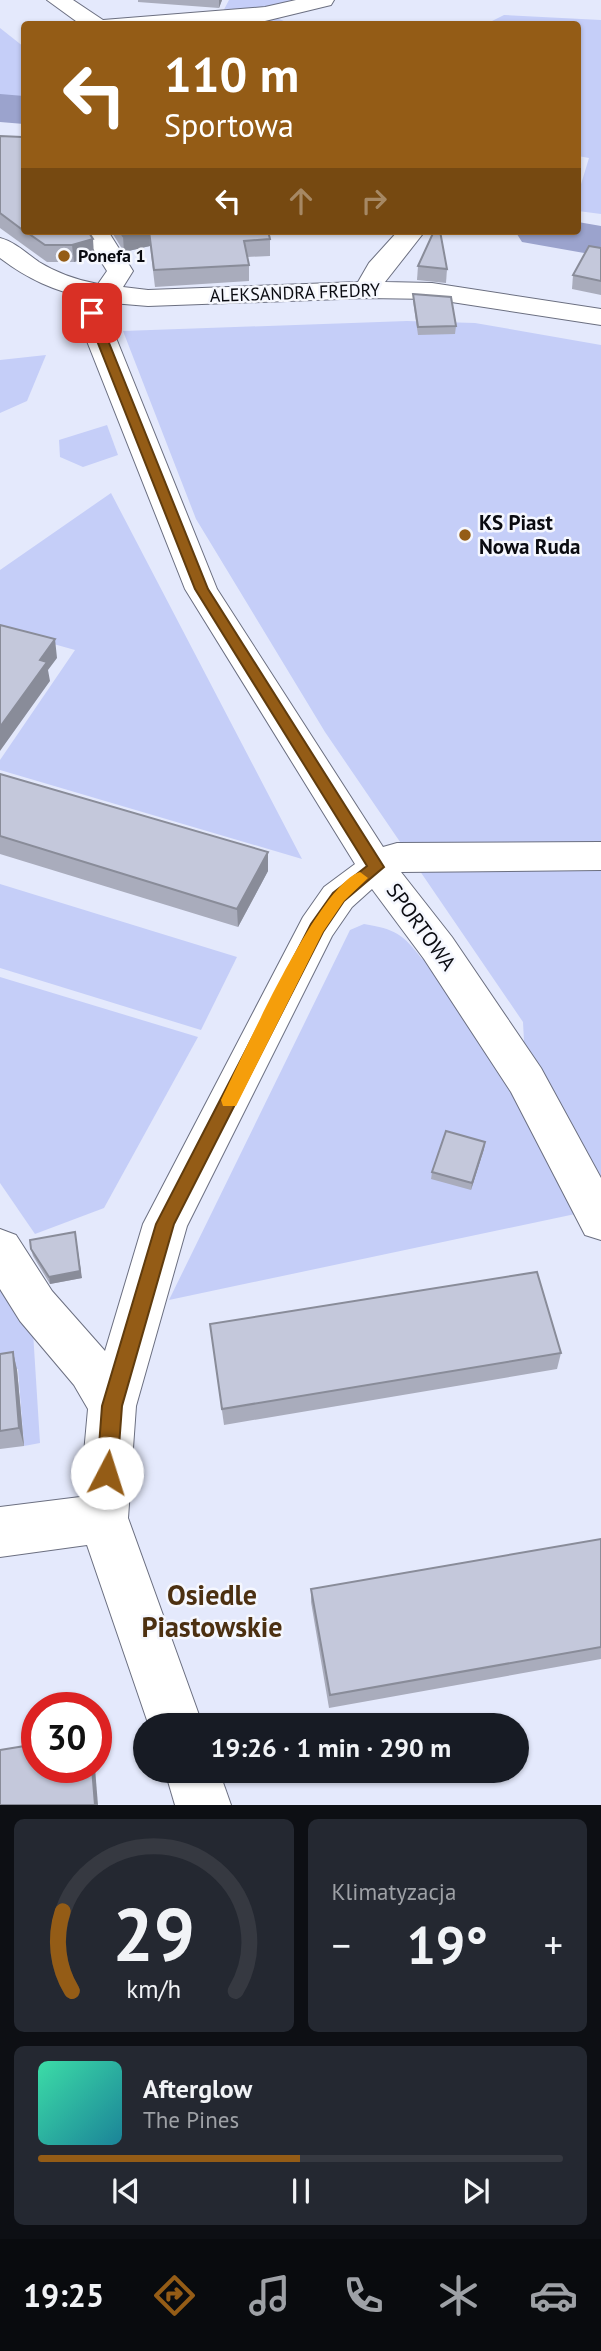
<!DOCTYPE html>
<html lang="pl">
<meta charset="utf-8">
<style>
:root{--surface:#171b24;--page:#242831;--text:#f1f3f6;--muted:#9ea1a6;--line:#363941;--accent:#945c16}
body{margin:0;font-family:"PT Sans",sans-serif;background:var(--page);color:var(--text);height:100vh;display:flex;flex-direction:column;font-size:26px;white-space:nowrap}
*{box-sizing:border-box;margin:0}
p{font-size:23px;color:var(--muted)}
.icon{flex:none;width:38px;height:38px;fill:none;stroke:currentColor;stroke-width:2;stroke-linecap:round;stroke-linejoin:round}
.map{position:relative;height:1805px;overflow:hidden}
.sheet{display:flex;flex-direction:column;gap:14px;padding:14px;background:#0d0f14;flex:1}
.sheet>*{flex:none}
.guide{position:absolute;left:21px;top:21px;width:560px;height:214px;border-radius:7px;box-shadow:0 2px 5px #0004;background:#945c16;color:#fff;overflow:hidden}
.speed{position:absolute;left:21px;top:1692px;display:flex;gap:14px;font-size:35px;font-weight:700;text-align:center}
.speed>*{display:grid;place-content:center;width:91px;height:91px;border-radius:50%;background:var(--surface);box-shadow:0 2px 5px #0004;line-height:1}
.speed .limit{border:10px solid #d22;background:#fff;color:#111}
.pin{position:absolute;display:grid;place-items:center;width:60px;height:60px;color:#fff;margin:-30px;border-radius:14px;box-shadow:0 4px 10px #0006}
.me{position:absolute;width:77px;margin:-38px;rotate:5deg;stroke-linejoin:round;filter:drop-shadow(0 0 5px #0008)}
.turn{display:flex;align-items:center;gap:24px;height:147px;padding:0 28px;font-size:32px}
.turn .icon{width:91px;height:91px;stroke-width:2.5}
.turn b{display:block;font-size:49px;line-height:60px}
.lanes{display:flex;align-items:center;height:66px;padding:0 28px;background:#0003;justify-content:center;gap:35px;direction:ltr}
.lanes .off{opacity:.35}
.big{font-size:52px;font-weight:700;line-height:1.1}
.sheet .tile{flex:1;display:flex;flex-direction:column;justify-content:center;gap:10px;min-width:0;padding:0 24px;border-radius:10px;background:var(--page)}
.sheet .dial{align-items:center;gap:0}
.dial svg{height:182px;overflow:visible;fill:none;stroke:var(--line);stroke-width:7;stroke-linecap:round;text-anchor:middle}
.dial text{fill:var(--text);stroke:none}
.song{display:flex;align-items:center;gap:21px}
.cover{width:84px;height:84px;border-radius:10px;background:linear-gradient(135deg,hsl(160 70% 55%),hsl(190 70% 35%))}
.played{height:7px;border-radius:4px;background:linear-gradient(90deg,var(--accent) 50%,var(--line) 50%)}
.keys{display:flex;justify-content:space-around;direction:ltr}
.heat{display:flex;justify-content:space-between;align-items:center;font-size:38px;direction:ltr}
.sheet .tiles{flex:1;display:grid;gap:14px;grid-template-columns:1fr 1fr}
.tile:last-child{grid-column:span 2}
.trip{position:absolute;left:133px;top:1713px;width:396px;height:70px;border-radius:35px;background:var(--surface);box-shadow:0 2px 5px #0004;font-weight:700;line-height:70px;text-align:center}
.menu{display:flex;height:112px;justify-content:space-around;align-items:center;background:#090b0e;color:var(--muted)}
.menu .icon{width:49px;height:49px}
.menu .selected{color:var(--accent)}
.menu b{font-size:32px;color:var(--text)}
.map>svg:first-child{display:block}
</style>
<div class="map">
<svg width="601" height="1805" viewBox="0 0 601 1805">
<rect width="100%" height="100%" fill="#e4e9fc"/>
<g fill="#c5cef8">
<polygon points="229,0 323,0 267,14 291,24 111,24 219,19"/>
<polygon points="504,15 601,20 601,214 578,211 578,194 589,158 578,156 578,24 486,24"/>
<polygon points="0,28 24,47 24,110 0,108"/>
<polygon points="407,321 475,323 601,345 601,1221 526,1080 523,1022 325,732 196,519 123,331"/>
<polygon points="46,355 27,401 0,413 0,360"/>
<polygon points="107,425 118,455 83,467 60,457 59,440"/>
<polygon points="111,493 302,859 0,770 0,760 75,650 0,629 0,570"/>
<polygon points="0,884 237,957 201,1030 0,968"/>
<path d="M 364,924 C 395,929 403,934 422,959 L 433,954 L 580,1213 L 169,1300 L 350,930 Z"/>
<polygon points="0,977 198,1037 104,1208 35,1234 0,1183"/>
<polygon points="0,1264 32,1316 40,1443 24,1446 18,1369 0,1371"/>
</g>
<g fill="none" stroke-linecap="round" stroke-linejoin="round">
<g fill="#9ba3cd" fill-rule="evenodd">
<polygon points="0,94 24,96 24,124 0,122"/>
<polygon points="578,222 601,226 601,256 522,242 515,231 578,231"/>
</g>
<defs>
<g id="minor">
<polygon points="47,0 73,0 103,20 265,7 296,0 334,0 331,5 265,21 205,24 80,24"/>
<path d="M 82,231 L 108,231 L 133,271 L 123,287 L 148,290 L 358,282 L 369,263 L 398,231 L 425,231 L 385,282 L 432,283 L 601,309 L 601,325 L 432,299 L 367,298 L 148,306 L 112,303 L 106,313 L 217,589 L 383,847 L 397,843 L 601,842 L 601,870 L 401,872 L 452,937 L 541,1068 L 601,1178 L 601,1240 L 585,1235 L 511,1092 L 424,959 L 372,889 L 352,907 L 332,936 L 187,1226 L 136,1406 L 128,1518 L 203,1726 L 149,1726 L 87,1545 L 0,1557 L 0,1507 L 80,1497 L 88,1409 L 74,1385 L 20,1321 L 0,1289 L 0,1229 L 16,1235 L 52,1291 L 105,1351 L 143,1224 L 303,917 L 324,887 L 355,864 L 185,589 L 81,326 L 78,313 L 88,298 C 54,291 28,279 0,258 L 0,238 C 15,242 26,253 39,262 C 57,273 77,280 98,284 L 107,271 Z"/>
<polygon points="165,1771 219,1771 231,1805 175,1805"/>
</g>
</defs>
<use href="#minor" stroke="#6b6f80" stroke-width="2"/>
<use href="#minor" fill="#fff" fill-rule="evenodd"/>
</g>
<g fill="#a9acbc">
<polygon points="138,0 222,0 219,8 138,2"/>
<polygon points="0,136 88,231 94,256 74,262 47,262 0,228"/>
<polygon points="111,231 268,231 270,239 270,256 247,257 249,265 249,281 155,287 150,246 124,252"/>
<polygon points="601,248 601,295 572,289 573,275"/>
<polygon points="418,266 447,269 446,283 417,280"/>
<polygon points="413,294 456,326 455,334 418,335 413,301"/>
<polygon points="0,774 268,871 238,927 0,854"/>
<polygon points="485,1142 484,1149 471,1190 431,1179 432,1172"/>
<polygon points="31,1249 82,1278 50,1284 33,1256"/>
<polygon points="210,1324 561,1353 557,1369 224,1425"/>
<polygon points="13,1352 17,1370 24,1446 0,1449 0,1354"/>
<polygon points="601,1539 601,1659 329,1708 311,1602 311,1589"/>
</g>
<g fill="#898c99">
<polygon points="219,0 222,0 219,8"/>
<polygon points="144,231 149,231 150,246 124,252 123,236"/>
<polygon points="93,239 94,256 74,262 72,245"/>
<polygon points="55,639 57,658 48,670 50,681 0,751 0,727 40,660"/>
<polygon points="268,852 268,871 238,927 237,909"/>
<polygon points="485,1142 484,1149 471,1190 472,1183"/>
<polygon points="75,1232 82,1278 50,1284 49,1277"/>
<polygon points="13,1352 17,1370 24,1446 19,1428"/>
<polygon points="92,1768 95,1768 98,1805 95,1805"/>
</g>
<g fill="#c4c8db" stroke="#898c99" stroke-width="2">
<polygon points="24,132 24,231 0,213 0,136 22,137"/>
<polygon points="25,231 88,231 93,239 72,245 45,245"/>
<polygon points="120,231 144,231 123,236"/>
<polygon points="149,231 268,231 270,239 244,241 249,265 154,270"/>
<polygon points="434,231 440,231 447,269 418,266"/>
<polygon points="589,246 601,248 601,281 573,275"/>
<polygon points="413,294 451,297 456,326 418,327"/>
<polygon points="0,625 55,639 40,660 47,662 0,727"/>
<polygon points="0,774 268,852 237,909 0,836"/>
<polygon points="446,1131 485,1142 472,1183 432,1172"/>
<polygon points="75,1232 80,1271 49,1277 31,1249 30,1240"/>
<polygon points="537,1272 561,1353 222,1409 210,1324"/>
<polygon points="13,1352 19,1428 0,1431 0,1354"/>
<polygon points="601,1539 601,1647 330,1695 311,1589"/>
<polygon points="37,1744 37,1768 92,1768 95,1805 0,1805 0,1750"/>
</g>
<polygon fill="#945c16" stroke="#603c0e" stroke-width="2" points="92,309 97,313 208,589 384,867 344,901 323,932 174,1224 122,1406 117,1473 114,1480 107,1483 100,1480 97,1473 102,1406 156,1224 311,924 333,893 367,866 195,589 86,313"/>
<path fill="#f59e0b" d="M 360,872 L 368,878 L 344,901 L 323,932 L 236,1106 L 223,1106 L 221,1100 C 243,1056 318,885 360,872 Z"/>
<g fill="#945c16" stroke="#f5f7fe" stroke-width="2.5">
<circle cx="64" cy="256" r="7"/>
<circle cx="465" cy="535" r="7"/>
</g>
<g text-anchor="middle" stroke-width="5" stroke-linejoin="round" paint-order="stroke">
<g font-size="18" font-weight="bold" fill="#0a0b11" stroke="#f5f7fe" text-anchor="start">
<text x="78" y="262">Ponefa 1</text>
</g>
<g font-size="18" fill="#0a0b11" stroke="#f5f7fe">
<text transform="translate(295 293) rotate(-2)" y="6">ALEKSANDRA FREDRY</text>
</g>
<g font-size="21" font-weight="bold" fill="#0a0b11" stroke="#f5f7fe" text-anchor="start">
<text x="479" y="530">KS Piast<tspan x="479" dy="24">Nowa Ruda</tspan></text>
</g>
<g font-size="21" fill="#0a0b11" stroke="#f5f7fe">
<text transform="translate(421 927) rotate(54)" y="7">SPORTOWA</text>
</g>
<g font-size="28" font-weight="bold" fill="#4c3011" stroke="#f5f7fe">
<text x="212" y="1605">Osiedle<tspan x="212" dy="32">Piastowskie</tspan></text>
</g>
</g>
</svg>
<div class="speed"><div class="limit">30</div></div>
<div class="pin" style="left:92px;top:313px;background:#d93025"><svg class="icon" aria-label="arrive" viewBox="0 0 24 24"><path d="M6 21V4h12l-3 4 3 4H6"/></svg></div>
<svg class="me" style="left:107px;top:1473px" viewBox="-20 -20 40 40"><circle r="19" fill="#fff"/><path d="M0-13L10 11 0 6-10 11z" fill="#945c16"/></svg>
<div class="trip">19:26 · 1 min · 290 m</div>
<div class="guide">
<div class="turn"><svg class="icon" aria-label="left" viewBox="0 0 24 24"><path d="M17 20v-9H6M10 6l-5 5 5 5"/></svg><div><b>110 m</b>Sportowa</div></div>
<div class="lanes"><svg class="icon" aria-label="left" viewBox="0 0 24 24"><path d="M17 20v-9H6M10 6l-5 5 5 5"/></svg><svg class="icon off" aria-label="ahead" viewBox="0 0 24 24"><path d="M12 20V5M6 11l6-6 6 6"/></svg><svg class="icon off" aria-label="right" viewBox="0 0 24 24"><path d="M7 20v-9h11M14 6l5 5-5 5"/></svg></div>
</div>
</div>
<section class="sheet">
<div class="tiles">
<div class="tile dial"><svg viewBox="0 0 100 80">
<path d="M14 69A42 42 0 1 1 86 69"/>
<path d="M14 69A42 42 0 0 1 10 34" stroke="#945c16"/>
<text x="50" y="56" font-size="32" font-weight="700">29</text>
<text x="50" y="72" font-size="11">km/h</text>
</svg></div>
<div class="tile"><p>Klimatyzacja</p>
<div class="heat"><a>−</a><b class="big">19°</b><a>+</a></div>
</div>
<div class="tile">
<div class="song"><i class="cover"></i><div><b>Afterglow</b><p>The Pines</p></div></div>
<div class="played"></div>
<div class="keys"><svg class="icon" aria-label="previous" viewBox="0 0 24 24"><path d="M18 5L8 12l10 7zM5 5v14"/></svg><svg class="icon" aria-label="pause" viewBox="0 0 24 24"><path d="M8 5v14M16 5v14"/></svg><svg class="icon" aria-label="next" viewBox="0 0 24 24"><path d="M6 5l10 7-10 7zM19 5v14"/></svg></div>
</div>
</div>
</section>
<nav class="menu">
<b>19:25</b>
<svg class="icon selected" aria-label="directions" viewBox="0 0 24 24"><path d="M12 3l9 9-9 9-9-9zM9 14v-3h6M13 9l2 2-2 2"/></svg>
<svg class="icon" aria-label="music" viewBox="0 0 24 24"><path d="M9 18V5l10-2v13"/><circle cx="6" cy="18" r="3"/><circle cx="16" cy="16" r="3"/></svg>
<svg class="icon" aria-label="phone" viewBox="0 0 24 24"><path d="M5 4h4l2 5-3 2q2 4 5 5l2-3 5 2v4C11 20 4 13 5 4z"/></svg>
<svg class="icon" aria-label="climate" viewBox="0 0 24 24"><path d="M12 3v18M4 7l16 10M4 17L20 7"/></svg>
<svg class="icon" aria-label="car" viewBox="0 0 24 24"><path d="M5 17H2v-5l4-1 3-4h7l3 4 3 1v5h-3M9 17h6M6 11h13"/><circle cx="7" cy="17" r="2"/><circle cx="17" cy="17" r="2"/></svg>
</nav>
